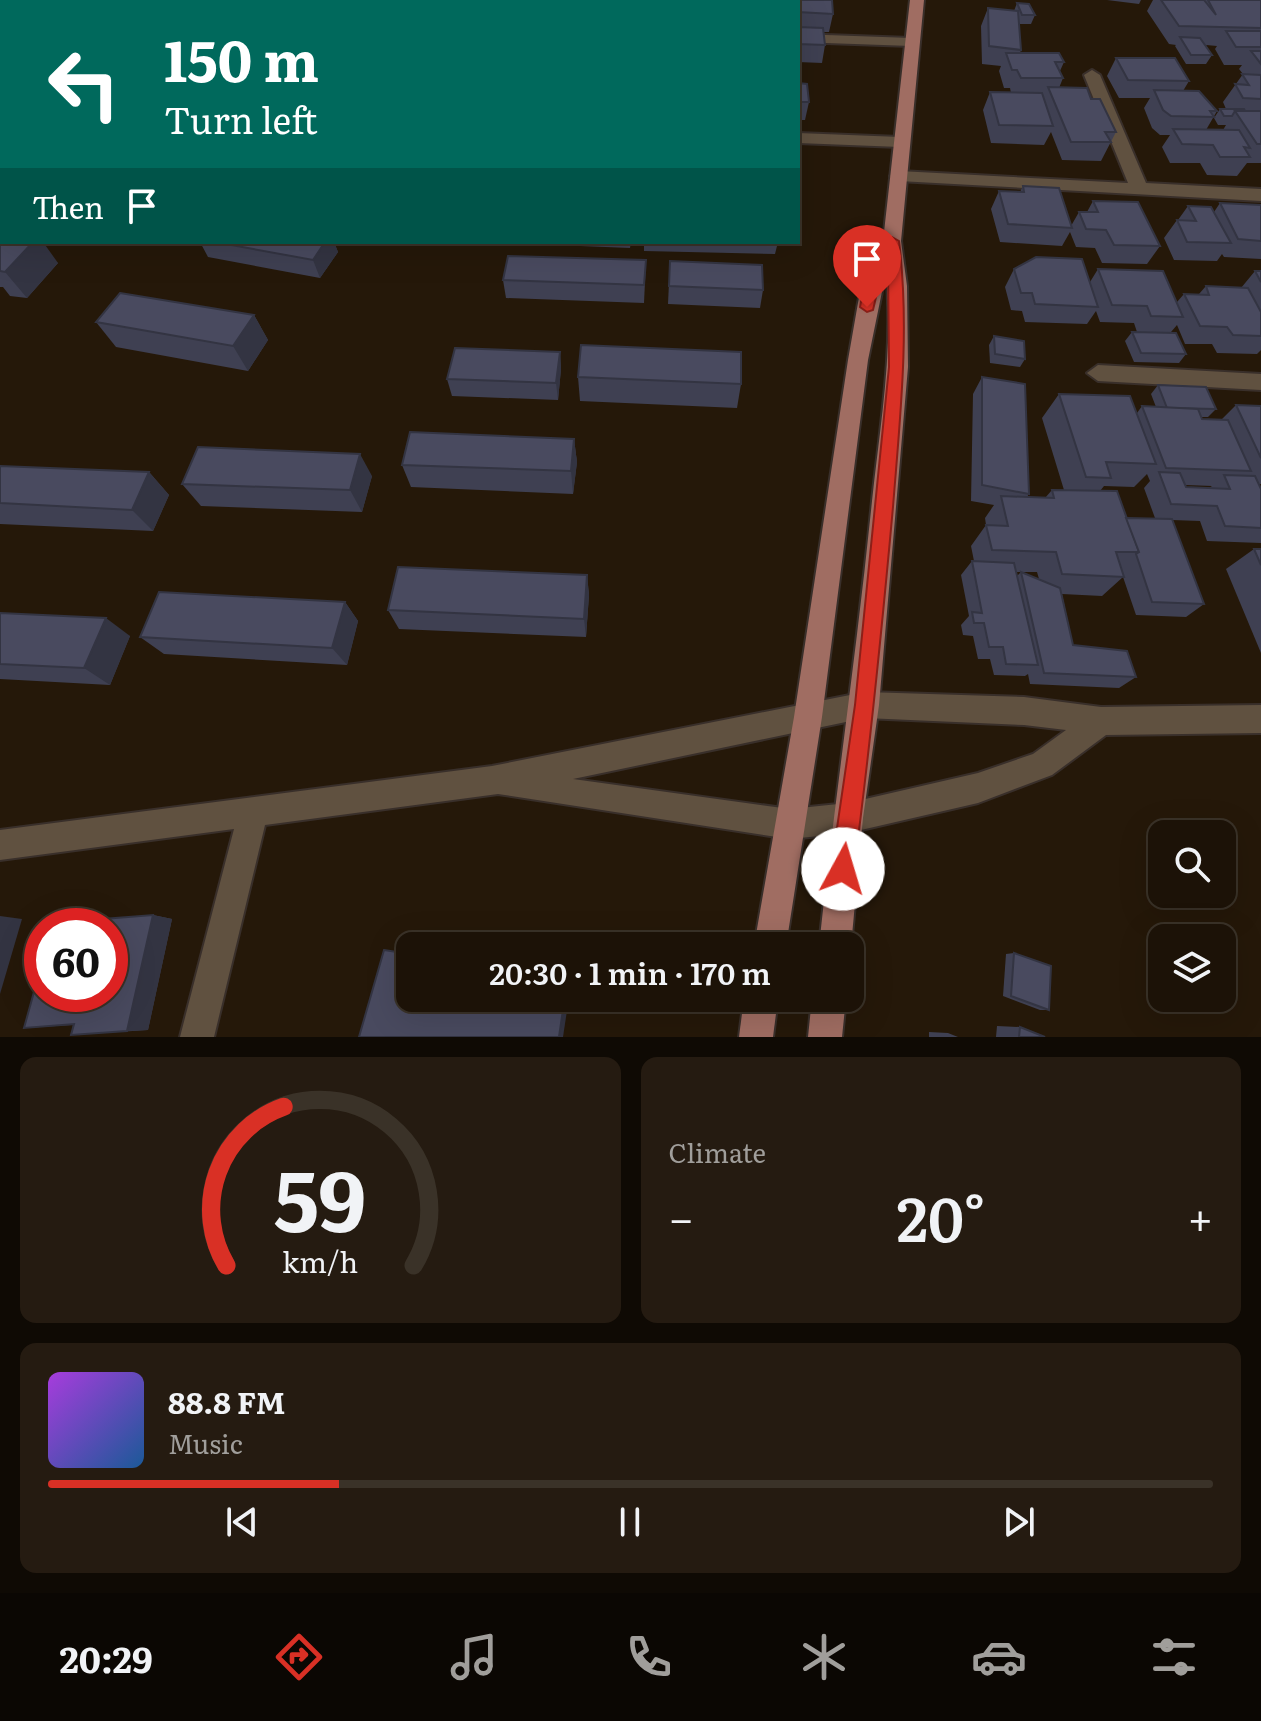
<!DOCTYPE html>
<meta charset="utf-8">
<style>
:root{--surface:#1c1207;--page:#251b11;--text:#f1f3f6;--muted:#a09e9b;--line:#3a3228;--accent:#d93025}
body{margin:0;font-family:Literata,serif;background:var(--page);color:var(--text);height:100vh;display:flex;flex-direction:column;font-size:30px;white-space:nowrap}
*{box-sizing:border-box;margin:0}
p{font-size:26px;color:var(--muted)}
.icon{flex:none;width:44px;height:44px;fill:none;stroke:currentColor;stroke-width:2;stroke-linecap:round;stroke-linejoin:round}
.map{position:relative;height:1037px;overflow:hidden}
.details{display:flex;flex-direction:column;gap:20px;padding:20px;background:#0f0a04;flex:1}
.details>*{flex:none}
.banner{position:absolute;left:0px;top:0px;width:800px;height:244px;box-shadow:0 8px 32px #0002,0 0 0 2px var(--line);background:#00695c;color:#fff;overflow:hidden}
.buttons{position:absolute;left:1148px;top:820px;display:grid;gap:16px}
.buttons a{display:grid;place-items:center;width:88px;height:88px;border-radius:16px;background:var(--surface);box-shadow:0 8px 32px #0002,0 0 0 2px var(--line);font-size:40px}
.speed{position:absolute;left:24px;top:908px;display:flex;gap:16px;font-size:40px;font-weight:700;text-align:center}
.speed>*{display:grid;place-content:center;width:104px;height:104px;border-radius:50%;background:var(--surface);box-shadow:0 8px 32px #0002,0 0 0 2px var(--line);line-height:1}
.speed .limit{border:12px solid #d22;background:#fff;color:#111}
.pin{position:absolute;display:grid;place-items:center;width:68px;height:68px;color:#fff;margin:-82px -34px;border-radius:50% 50% 50% 0;rotate:-45deg;box-shadow:0 0 8px #0007}
.pin .icon{rotate:45deg}
.me{position:absolute;width:88px;margin:-44px;rotate:6deg;stroke-linejoin:round;filter:drop-shadow(0 0 6px #0008)}
.turn{display:flex;align-items:center;gap:28px;height:168px;padding:0 32px;font-size:36px}
.turn .icon{width:104px;height:104px;stroke-width:2.5}
.turn b{display:block;font-size:56px;line-height:68px}
.then{display:flex;align-items:center;height:76px;padding:0 32px;background:#0003;gap:16px;font-size:30px}
.big{font-size:60px;font-weight:600;line-height:1.1}
.details .widget{flex:1;display:flex;flex-direction:column;justify-content:center;gap:12px;min-width:0;padding:0 28px;border-radius:16px;background:var(--page)}
.details .dial{align-items:center;gap:0}
.dial svg{height:208px;overflow:visible;fill:none;stroke:var(--line);stroke-width:7;stroke-linecap:round;text-anchor:middle}
.dial text{fill:var(--text);stroke:none}
.song{display:flex;align-items:center;gap:24px}
.cover{width:96px;height:96px;border-radius:12px;background:linear-gradient(135deg,hsl(280 70% 55%),hsl(210 70% 35%))}
.played{height:8px;border-radius:4px;background:linear-gradient(90deg,var(--accent) 25%,var(--line) 25%)}
.keys{display:flex;justify-content:space-around;direction:ltr}
.heat{display:flex;justify-content:space-between;align-items:center;font-size:44px;direction:ltr}
.details .tiles{flex:1;display:grid;gap:20px;grid-template-columns:1fr 1fr}
.widget:last-child{grid-column:span 2}
.trip{position:absolute;left:396px;top:932px;width:468px;height:80px;border-radius:16px;background:var(--surface);box-shadow:0 8px 32px #0002,0 0 0 2px var(--line);font-weight:600;line-height:80px;text-align:center}
.dock{display:flex;height:128px;justify-content:space-around;align-items:center;background:#0b0703;color:var(--muted)}
.dock .icon{width:56px;height:56px}
.dock .current{color:var(--accent)}
.dock b{font-size:36px;color:var(--text)}
.map>svg:first-child{display:block}
</style>
<div class="map">
<svg width="1261" height="1037" viewBox="0 0 1261 1037">
<rect width="100%" height="100%" fill="#251809"/>
<g fill="none" stroke-linecap="round" stroke-linejoin="round">
<defs>
<g id="minor">
<polygon points="26,0 45,0 25,2"/>
<polygon points="655,0 670,0 654,2"/>
<polygon points="798,34 911,38 918,42 911,46 798,42"/>
<polygon points="1092,70 1100,75 1146,183 1261,189 1261,201 899,181 890,176 899,171 1128,183 1084,75"/>
<polygon points="798,133 900,137 908,142 900,147 798,143"/>
<polygon points="1098,365 1261,374 1261,390 1098,381 1087,373"/>
<path d="M 865,692 L 1024,697 L 1101,707 L 1261,705 L 1261,733 L 1106,735 L 1052,775 L 978,803 L 848,833 L 790,839 L 498,794 L 265,825 L 214,1037 L 180,1037 L 234,829 L 0,860 L 0,830 L 492,766 ZM 865,718 L 1024,725 L 1066,730 L 1033,754 L 978,773 L 848,803 L 790,809 L 573,779 Z"/>
</g>
<g id="major">
<path d="M 910,0 L 924,0 L 901,241 L 907,286 L 908,367 L 879,705 L 863,818 L 851,946 L 819,946 C 835,797 857,650 872,501 C 880,426 894,348 886,272 L 868,360 L 822,717 L 786,946 L 754,946 L 794,717 L 848,360 L 862,280 L 883,241 Z"/>
<polygon points="744,998 778,998 773,1037 739,1037"/>
<polygon points="812,998 846,998 842,1037 808,1037"/>
</g>
</defs>
<use href="#minor" stroke="#392f2a" stroke-width="4"/>
<use href="#major" stroke="#392f2a" stroke-width="4"/>
<use href="#minor" fill="#605140" fill-rule="evenodd"/>
<use href="#major" fill="#a06d62" fill-rule="evenodd"/>
</g>
<g fill="#3f4052" fill-rule="evenodd">
<rect x="462" y="0" width="108" height="2"/>
<polygon points="756,0 832,0 833,14 829,32 824,32 825,45 822,63 798,62 798,2 756,2"/>
<polygon points="1107,0 1141,0 1139,4"/>
<polygon points="1153,0 1261,0 1261,163 1247,163 1237,176 1207,175 1200,163 1170,163 1162,147 1170,135 1160,135 1152,128 1144,108 1150,98 1119,98 1107,76 1116,58 1189,81 1183,91 1217,111 1206,130 1223,130 1226,125 1218,125 1214,118 1220,109 1226,109 1223,102 1243,74 1239,69 1242,65 1224,65 1215,49 1217,46 1206,45 1212,55 1206,64 1186,64 1175,46 1176,45 1169,44 1147,11"/>
<polygon points="1017,3 1035,15 1031,24 1019,24 1021,50 1020,53 1064,62 1060,71 1063,78 1059,88 1091,99 1116,132 1101,161 1062,160 1051,132 1044,145 991,143 983,110 990,92 1011,93 1010,88 1004,88 999,71 1001,66 982,64 981,26 988,8 1014,11"/>
<polygon points="798,83 809,102 805,120 798,120"/>
<polygon points="0,159 2,160 2,209 0,209"/>
<polygon points="1023,186 1071,226 1079,212 1087,212 1093,201 1160,246 1147,264 1102,263 1095,248 1076,247 1070,232 1062,246 1000,242 991,209 999,191 1020,192"/>
<polygon points="1220,203 1261,205 1261,259 1224,257 1222,254 1217,261 1174,260 1164,238 1177,220 1178,220 1188,206 1214,212"/>
<polygon points="0,231 58,263 27,298 10,296 3,287 0,287"/>
<polygon points="200,242 334,242 338,252 320,278 208,257"/>
<polygon points="530,242 631,242 630,248 530,244"/>
<polygon points="644,242 778,242 775,254 644,251"/>
<polygon points="646,260 644,303 506,298 503,280"/>
<polygon points="670,261 763,290 760,308 668,304"/>
<polygon points="1014,269 1090,282 1098,269 1177,302 1184,294 1199,294 1206,286 1241,288 1255,271 1261,271 1261,350 1257,354 1217,353 1212,344 1185,344 1177,325 1171,332 1186,354 1179,363 1134,362 1125,341 1132,332 1137,332 1134,323 1100,322 1096,311 1087,324 1025,322 1022,311 1011,310 1005,287"/>
<polygon points="254,315 268,340 248,371 116,347 96,322"/>
<polygon points="994,336 1025,359 1020,367 990,363 989,345"/>
<polygon points="560,352 561,369 558,400 452,396 447,379"/>
<polygon points="578,377 741,384 737,408 580,401"/>
<path d="M 982,377 L 1029,494 L 1027,497 L 1045,498 L 1052,490 L 1064,490 L 1042,418 L 1059,394 L 1137,413 L 1142,406 L 1156,407 L 1151,394 L 1158,385 L 1216,409 L 1208,417 L 1202,417 L 1202,419 L 1221,420 L 1236,405 L 1261,406 L 1261,484 L 1259,484 L 1261,489 L 1261,543 L 1207,541 L 1200,521 L 1172,520 L 1204,604 L 1186,617 L 1136,615 L 1123,577 L 1102,596 L 1062,594 L 1073,645 L 1136,677 L 1119,688 L 1030,684 L 1028,674 L 1025,676 L 994,675 L 990,659 L 978,659 L 973,636 L 963,635 L 961,625 L 969,616 L 961,575 L 972,561 L 974,561 L 971,546 L 986,525 L 985,518 L 994,505 L 971,501 L 973,394 ZM 1147,474 L 1150,481 L 1144,488 L 1155,518 L 1126,518 L 1100,491 L 1104,486 L 1134,487 ZM 1185,485 L 1212,486 L 1209,488 L 1186,487 ZM 1016,572 L 1037,572 L 1039,579 L 1021,572 L 1017,576 Z"/>
<polygon points="574,439 577,462 573,494 411,487 402,465"/>
<polygon points="0,466 149,472 169,495 153,531 0,524"/>
<polygon points="372,476 362,512 201,506 182,484"/>
<polygon points="1254,549 1261,549 1261,653 1226,569"/>
<polygon points="587,575 589,595 586,637 399,629 388,610"/>
<polygon points="345,602 358,621 347,665 164,654 140,637"/>
<polygon points="0,613 130,636 110,685 0,679"/>
<polygon points="153,915 172,919 148,1030 71,1035 73,1025 24,1028"/>
<polygon points="1014,953 1049,1010 1040,1010 1003,996 1006,954"/>
<polygon points="997,1026 1020,1027 1045,1037 996,1037"/>
<polygon points="929,1032 948,1033 958,1037 929,1037"/>
</g>
<g fill="#333442">
<polygon points="309,0 330,0 330,2 307,2"/>
<polygon points="33,242 43,242 58,263 27,298 5,272"/>
<polygon points="325,242 334,242 338,252 320,278 313,260"/>
<polygon points="254,315 268,340 248,371 233,346"/>
<polygon points="560,352 561,369 558,400 556,383"/>
<polygon points="574,439 577,462 573,494 571,471"/>
<polygon points="360,454 372,476 362,512 350,490"/>
<polygon points="149,472 169,495 153,531 132,510"/>
<polygon points="587,575 589,595 586,637 584,619"/>
<polygon points="345,602 358,621 347,665 332,648"/>
<polygon points="106,618 130,636 110,685 84,668"/>
<polygon points="153,915 172,919 148,1030 127,1031"/>
<polygon points="0,916 22,919 0,994"/>
<polygon points="564,1003 568,1004 563,1037 559,1037"/>
</g>
<g fill="#494a5f" stroke="#333442" stroke-width="2">
<polygon points="256,0 309,0 307,2 254,2"/>
<polygon points="501,0 566,0 564,2 516,2"/>
<rect x="670" y="0" width="72" height="2"/>
<polygon points="757,0 832,0 833,14 798,12 798,2 757,2"/>
<polygon points="1161,0 1204,0 1216,15 1208,0 1261,0 1261,28 1179,26"/>
<polygon points="1017,3 1029,4 1035,15 1022,15"/>
<polygon points="988,8 1018,11 1021,50 989,46"/>
<polygon points="798,27 823,28 825,45 798,44"/>
<polygon points="1226,31 1261,31 1261,47 1236,47"/>
<polygon points="1180,37 1200,38 1212,55 1191,55"/>
<polygon points="1251,51 1261,51 1261,64"/>
<polygon points="1006,53 1059,53 1064,62 1055,62 1063,78 1021,78 1017,70 1012,70"/>
<polygon points="1116,58 1175,58 1189,81 1128,80"/>
<polygon points="1242,74 1261,75 1261,99 1243,98 1235,84 1249,85"/>
<polygon points="798,83 807,84 809,102 798,102"/>
<polygon points="1048,87 1087,88 1091,99 1100,99 1116,132 1105,132 1111,142 1071,142"/>
<polygon points="1154,90 1199,91 1217,111 1210,111 1214,117 1171,116 1163,110"/>
<polygon points="990,92 1042,93 1053,126 999,125"/>
<polygon points="1220,109 1244,109 1245,111 1235,111 1232,116 1224,116"/>
<polygon points="1235,111 1261,111 1261,144 1257,144"/>
<polygon points="1173,129 1239,130 1250,148 1244,147 1250,157 1220,157 1213,145 1182,144"/>
<polygon points="0,159 2,160 2,186 0,185"/>
<polygon points="1023,186 1059,188 1072,228 1008,224 999,191 1024,192"/>
<polygon points="1093,201 1138,202 1160,246 1114,245 1106,230 1086,229 1079,212 1098,212"/>
<polygon points="1220,203 1261,205 1261,241 1238,239"/>
<polygon points="1188,206 1211,207 1231,243 1187,242 1177,220 1196,221"/>
<polygon points="0,231 2,232 2,242 33,242 5,272 0,271"/>
<polygon points="215,242 325,242 313,260"/>
<polygon points="508,256 646,260 644,285 503,280"/>
<polygon points="1036,257 1082,259 1098,307 1035,304 1032,293 1021,293 1014,269"/>
<polygon points="670,261 762,265 763,290 669,286"/>
<polygon points="1098,269 1163,271 1183,317 1151,316 1147,306 1112,305"/>
<polygon points="1255,271 1261,271 1261,282"/>
<polygon points="1206,286 1248,288 1261,312 1261,336 1233,335 1227,327 1200,326 1184,294 1209,295"/>
<polygon points="120,293 254,315 233,346 96,322"/>
<polygon points="1132,332 1176,333 1186,354 1141,353"/>
<polygon points="994,336 1024,341 1025,359 995,354"/>
<polygon points="581,345 741,352 741,384 578,377"/>
<polygon points="455,348 560,352 556,383 447,379"/>
<polygon points="982,377 1025,384 1029,494 982,485"/>
<polygon points="1158,385 1206,387 1216,409 1167,408"/>
<polygon points="1059,394 1130,396 1156,464 1106,462 1111,478 1086,477"/>
<polygon points="1236,405 1261,406 1261,458"/>
<polygon points="1142,406 1198,409 1202,419 1228,420 1251,471 1166,468"/>
<polygon points="410,432 574,439 571,471 402,465"/>
<polygon points="198,447 360,454 350,490 182,484"/>
<polygon points="0,466 149,472 132,510 0,503"/>
<polygon points="1159,472 1180,473 1186,487 1230,489 1224,475 1255,476 1261,489 1261,528 1225,526 1217,506 1171,504"/>
<polygon points="1052,490 1117,491 1139,552 1116,552 1124,577 1062,574 1056,552 992,550 986,525 1008,526 1001,496 1054,498"/>
<polygon points="1126,518 1172,519 1204,604 1152,602 1136,554 1139,552"/>
<polygon points="1254,549 1261,549 1261,565"/>
<polygon points="972,561 1014,563 1038,665 1006,664 1003,647 989,647 984,623 974,623 972,612 982,613"/>
<polygon points="398,567 587,575 584,619 388,610"/>
<polygon points="1021,572 1060,588 1073,645 1127,651 1136,677 1044,673"/>
<polygon points="159,592 345,602 332,648 140,637"/>
<polygon points="0,613 106,618 84,668 0,664"/>
<polygon points="153,915 127,1031 71,1035 74,1024 24,1028 42,963 42,994 110,994 110,926 102,926 103,919"/>
<polygon points="464,937 502,944 501,946 462,946"/>
<polygon points="384,950 410,954 410,998 534,998 564,1003 559,1037 359,1037"/>
<polygon points="1014,953 1051,966 1049,1010 1011,996"/>
<polygon points="1020,1027 1045,1037 1019,1037"/>
</g>
<path fill="#d93025" stroke="#8d1f18" stroke-width="2" d="M 892,237 L 899,241 C 910,330 900,418 893,507 C 882,628 870,749 854,869 L 851,877 L 843,881 L 834,877 L 831,869 L 855,705 L 889,367 L 888,264 L 880,280 L 873,310 L 867,312 L 860,307 L 865,280 L 887,238 Z"/>
</svg>
<div class="buttons">
<a><svg class="icon" aria-label="search" viewBox="0 0 24 24"><circle cx="10" cy="10" r="6"/><path d="M15 15l6 6"/></svg></a>
<a><svg class="icon" aria-label="layers" viewBox="0 0 24 24"><path d="M12 4l9 5-9 5-9-5zM3 14l9 5 9-5"/></svg></a>
</div>
<div class="speed"><div class="limit">60</div></div>
<div class="pin" style="left:867px;top:307px;background:#d93025"><svg class="icon" aria-label="arrive" viewBox="0 0 24 24"><path d="M6 21V4h12l-3 4 3 4H6"/></svg></div>
<svg class="me" style="left:843px;top:869px" viewBox="-20 -20 40 40"><circle r="19" fill="#fff"/><path d="M0-13L10 11 0 6-10 11z" fill="#d93025"/></svg>
<div class="trip">20:30 · 1 min · 170 m</div>
<div class="banner">
<div class="turn"><svg class="icon" aria-label="left" viewBox="0 0 24 24"><path d="M17 20v-9H6M10 6l-5 5 5 5"/></svg><div><b>150 m</b>Turn left</div></div>
<div class="then">Then<svg class="icon" aria-label="arrive" viewBox="0 0 24 24"><path d="M6 21V4h12l-3 4 3 4H6"/></svg></div>
</div>
</div>
<section class="details">
<div class="tiles">
<div class="widget dial"><svg viewBox="0 0 100 80">
<path d="M14 69A42 42 0 1 1 86 69"/>
<path d="M14 69A42 42 0 0 1 36 8" stroke="#d93025"/>
<text x="50" y="56" font-size="32" font-weight="700">59</text>
<text x="50" y="72" font-size="11">km/h</text>
</svg></div>
<div class="widget"><p>Climate</p>
<div class="heat"><a>−</a><b class="big">20°</b><a>+</a></div>
</div>
<div class="widget">
<div class="song"><i class="cover"></i><div><b>88.8 FM</b><p>Music</p></div></div>
<div class="played"></div>
<div class="keys"><svg class="icon" aria-label="previous" viewBox="0 0 24 24"><path d="M18 5L8 12l10 7zM5 5v14"/></svg><svg class="icon" aria-label="pause" viewBox="0 0 24 24"><path d="M8 5v14M16 5v14"/></svg><svg class="icon" aria-label="next" viewBox="0 0 24 24"><path d="M6 5l10 7-10 7zM19 5v14"/></svg></div>
</div>
</div>
</section>
<nav class="dock">
<b>20:29</b>
<svg class="icon current" aria-label="directions" viewBox="0 0 24 24"><path d="M12 3l9 9-9 9-9-9zM9 14v-3h6M13 9l2 2-2 2"/></svg>
<svg class="icon" aria-label="music" viewBox="0 0 24 24"><path d="M9 18V5l10-2v13"/><circle cx="6" cy="18" r="3"/><circle cx="16" cy="16" r="3"/></svg>
<svg class="icon" aria-label="phone" viewBox="0 0 24 24"><path d="M5 4h4l2 5-3 2q2 4 5 5l2-3 5 2v4C11 20 4 13 5 4z"/></svg>
<svg class="icon" aria-label="climate" viewBox="0 0 24 24"><path d="M12 3v18M4 7l16 10M4 17L20 7"/></svg>
<svg class="icon" aria-label="car" viewBox="0 0 24 24"><path d="M5 17H2v-5l4-1 3-4h7l3 4 3 1v5h-3M9 17h6M6 11h13"/><circle cx="7" cy="17" r="2"/><circle cx="17" cy="17" r="2"/></svg>
<svg class="icon" aria-label="filters" viewBox="0 0 24 24"><path d="M4 7h16M4 17h16"/><circle cx="9" cy="7" r="2"/><circle cx="15" cy="17" r="2"/></svg>
</nav>
